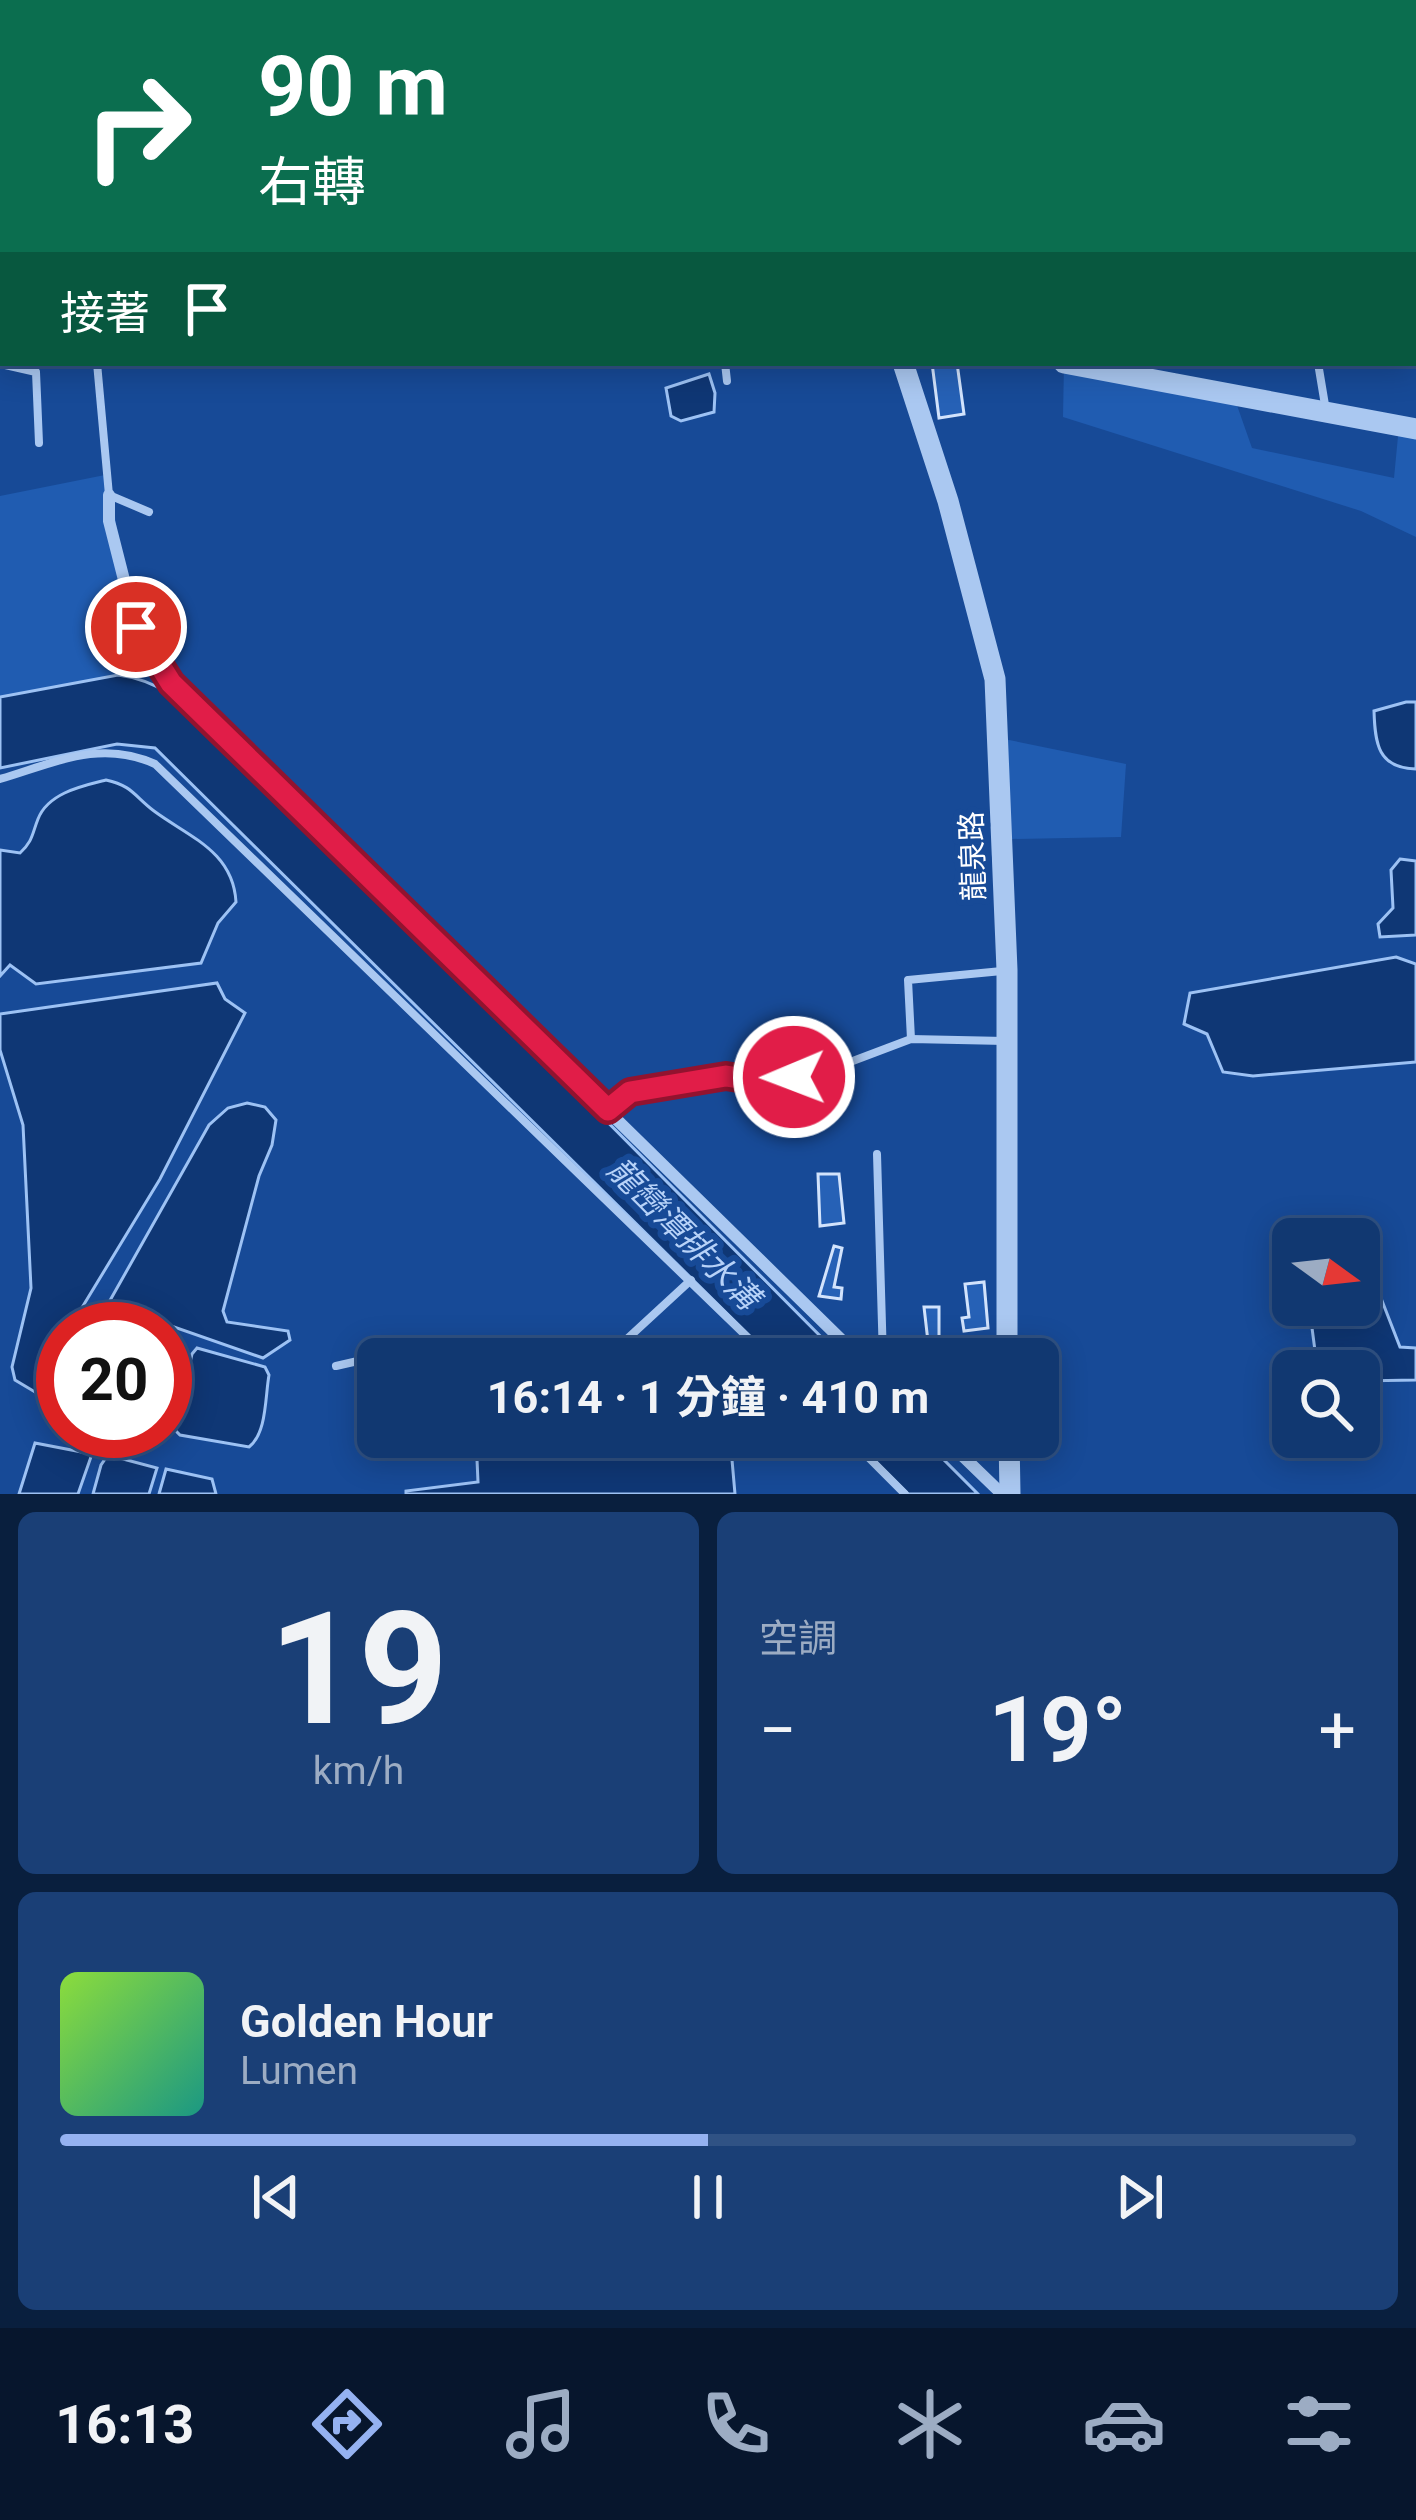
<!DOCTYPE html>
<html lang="zh-TW">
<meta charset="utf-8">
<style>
:root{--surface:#113871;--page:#1a3f76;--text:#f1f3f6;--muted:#9cacc3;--line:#305284;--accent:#95b2f1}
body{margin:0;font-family:Roboto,"Noto Sans TC",sans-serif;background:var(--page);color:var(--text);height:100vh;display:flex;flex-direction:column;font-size:45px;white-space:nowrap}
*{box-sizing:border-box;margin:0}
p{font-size:39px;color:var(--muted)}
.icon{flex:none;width:66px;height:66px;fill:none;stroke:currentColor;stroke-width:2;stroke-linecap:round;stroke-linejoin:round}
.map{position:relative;height:1494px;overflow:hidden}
.drawer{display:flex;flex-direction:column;gap:18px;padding:18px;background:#091f3e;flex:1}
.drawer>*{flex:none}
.banner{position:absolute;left:0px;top:0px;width:1416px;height:366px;box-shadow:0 6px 30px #0003,0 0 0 3px var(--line);background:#0b6e4f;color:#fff;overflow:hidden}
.needle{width:78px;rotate:105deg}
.fabs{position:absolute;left:1272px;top:1218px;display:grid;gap:24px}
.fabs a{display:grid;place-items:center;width:108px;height:108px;border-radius:18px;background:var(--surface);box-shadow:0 6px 30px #0003,0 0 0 3px var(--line);font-size:60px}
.speed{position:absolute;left:36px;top:1302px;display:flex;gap:24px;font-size:60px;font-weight:700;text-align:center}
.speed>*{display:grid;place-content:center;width:156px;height:156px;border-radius:50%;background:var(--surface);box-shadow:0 6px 30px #0003,0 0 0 3px var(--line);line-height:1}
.speed .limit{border:18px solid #d22;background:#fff;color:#111}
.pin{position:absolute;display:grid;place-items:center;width:102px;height:102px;color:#fff;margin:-51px;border:6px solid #fff;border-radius:50%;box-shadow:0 3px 12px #0007}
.me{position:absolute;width:132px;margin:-66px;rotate:269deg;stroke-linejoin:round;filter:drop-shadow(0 0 9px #0008)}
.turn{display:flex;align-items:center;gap:42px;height:252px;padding:0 60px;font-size:54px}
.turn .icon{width:156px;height:156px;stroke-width:2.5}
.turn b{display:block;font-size:84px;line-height:102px}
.then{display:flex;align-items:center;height:114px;padding:0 60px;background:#0003;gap:24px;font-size:45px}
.big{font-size:90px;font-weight:700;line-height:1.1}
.drawer .card{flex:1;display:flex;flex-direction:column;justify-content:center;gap:18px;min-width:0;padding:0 42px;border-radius:18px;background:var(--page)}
.drawer .dial{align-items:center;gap:0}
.dial b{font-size:156px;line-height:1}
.song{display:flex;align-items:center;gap:36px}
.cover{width:144px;height:144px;border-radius:18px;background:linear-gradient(135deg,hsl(90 70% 55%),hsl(170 70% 35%))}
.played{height:12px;border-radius:6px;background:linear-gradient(90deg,var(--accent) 50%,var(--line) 50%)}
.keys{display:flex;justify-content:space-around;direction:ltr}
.heat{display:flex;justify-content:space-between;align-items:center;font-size:66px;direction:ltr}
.drawer .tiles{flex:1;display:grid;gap:18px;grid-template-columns:1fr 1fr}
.card:last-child{grid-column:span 2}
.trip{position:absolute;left:357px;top:1338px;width:702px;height:120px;border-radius:18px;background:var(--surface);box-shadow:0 6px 30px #0003,0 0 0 3px var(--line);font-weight:700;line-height:120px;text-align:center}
.menu{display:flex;height:192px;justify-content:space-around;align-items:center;background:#07162d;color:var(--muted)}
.menu .icon{width:84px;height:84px}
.menu .selected{color:var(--accent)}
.menu b{font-size:54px;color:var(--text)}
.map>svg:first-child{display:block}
</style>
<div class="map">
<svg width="1416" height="1494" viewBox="0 0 1416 1494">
<rect width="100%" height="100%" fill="#174a97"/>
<g fill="#205cb1">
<polygon points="1064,363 1233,394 1252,448 1394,478 1399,426 1416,429 1416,537 1361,511 1063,417"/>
<polygon points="110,474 135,683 0,707 0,496"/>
<polygon points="1004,739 1126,764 1121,837 1011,839"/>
</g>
<g fill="#0f3775" stroke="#9dc2f4" stroke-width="3">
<polygon points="709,374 715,393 714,412 681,421 671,416 666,388"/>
<path d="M 118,675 C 162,680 192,709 225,737 L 843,1359 L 773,1359 L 155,748 L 117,744 L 0,768 L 0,697 Z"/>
<path d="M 1406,702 L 1416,702 L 1416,769 C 1378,768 1375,744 1374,711 Z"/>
<path d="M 106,780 C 133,786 134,796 154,811 C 189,837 233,851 236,902 L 218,923 L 201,963 L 36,984 L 10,965 L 0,976 L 0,850 L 20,853 C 33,841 32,834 38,819 C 48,793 82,786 106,780 Z"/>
<polygon points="1400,859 1416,861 1416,935 1380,937 1378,924 1393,908 1391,870"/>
<polygon points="1396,957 1416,964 1416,1062 1253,1076 1223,1072 1207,1034 1184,1024 1190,993"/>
<polygon points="217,983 225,999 245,1013 160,1179 69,1329 63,1329 63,1339 35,1392 15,1380 12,1367 31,1288 23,1125 0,1050 0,1014"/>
<polygon points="247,1103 265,1107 276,1120 272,1145 259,1176 223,1311 227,1322 288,1331 290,1340 263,1358 108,1304 209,1125 228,1108"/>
<polygon points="1359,1265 1372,1275 1400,1347 1416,1348 1416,1380 1359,1381 1359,1371 1321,1371 1317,1366 1309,1305 1359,1305"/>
<path d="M 197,1348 L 265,1367 L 269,1375 C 265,1397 267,1433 249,1447 L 180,1435 L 175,1430 L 192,1354 Z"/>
<polygon points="476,1437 730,1437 735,1494 406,1494 406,1491 478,1482"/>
<polygon points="851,1437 921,1437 978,1494 908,1494"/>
<polygon points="35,1443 92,1454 78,1494 19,1494"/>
<polygon points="108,1455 157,1468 149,1494 93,1494 101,1465"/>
<polygon points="166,1469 212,1479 216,1494 159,1494"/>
</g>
<g fill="#2661b6" stroke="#d2e3fc" stroke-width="3">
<polygon points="932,363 957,363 964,414 939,418"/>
<polygon points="818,1174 839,1174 844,1223 820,1226"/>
<polygon points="834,1246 842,1248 834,1287 842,1288 841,1299 819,1296"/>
<polygon points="984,1282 988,1328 964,1331 962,1318 969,1317 965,1284"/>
<polygon points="924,1307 939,1307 939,1345 968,1343 969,1359 930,1359"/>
</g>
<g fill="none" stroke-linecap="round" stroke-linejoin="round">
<g stroke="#aac8f1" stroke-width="8">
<polyline points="97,363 109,495 149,512"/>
<polyline points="725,363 727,381"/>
<polyline points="1318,363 1326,411"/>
<polyline points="0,364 36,372 39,443"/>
<path d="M 0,779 C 54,763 100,739 155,764 L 770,1359"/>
<polyline points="911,1039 908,980 1002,971"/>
<polyline points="821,1073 911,1039 1005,1041"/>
<polyline points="607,1110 630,1092 726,1076 757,1081 794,1077"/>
<polyline points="877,1154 883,1359"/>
<polyline points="336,1366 384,1355 590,1347 627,1339 691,1280"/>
<polyline points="848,1437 905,1494"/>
</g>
<g stroke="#aac8f1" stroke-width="12">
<polyline points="713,3 716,0"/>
<polyline points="0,311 3,310"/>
<polyline points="109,495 109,521 136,627 171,683 861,1359"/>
<polyline points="943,1437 1002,1494"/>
</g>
<g stroke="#aac8f1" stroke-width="21">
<polyline points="803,0 803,3"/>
<polyline points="903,363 948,501 995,679 1007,970 1007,1359"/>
<polyline points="1064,363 1416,429"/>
<polyline points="1009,1437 1010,1494"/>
</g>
</g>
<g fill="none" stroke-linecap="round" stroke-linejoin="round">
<defs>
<polyline id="route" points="136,627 171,683 608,1110 630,1092 726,1076 757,1081 794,1077"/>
</defs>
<use href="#route" stroke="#92132f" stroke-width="30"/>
<use href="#route" stroke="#e11d48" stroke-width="21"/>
</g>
<g text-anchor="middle" stroke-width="12" stroke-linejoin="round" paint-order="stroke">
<g font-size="30" fill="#fff" stroke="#174a97">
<text transform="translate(973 856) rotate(-92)" y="10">龍泉路</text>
</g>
<g font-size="33" font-style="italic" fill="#b7d2f8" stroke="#174a97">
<text transform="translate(684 1233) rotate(45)" y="12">龍巒潭排水溝</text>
</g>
</g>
</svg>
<div class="fabs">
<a><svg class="needle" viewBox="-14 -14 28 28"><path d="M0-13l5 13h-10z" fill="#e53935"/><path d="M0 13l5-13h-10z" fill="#9cacc3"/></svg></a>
<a><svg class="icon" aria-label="search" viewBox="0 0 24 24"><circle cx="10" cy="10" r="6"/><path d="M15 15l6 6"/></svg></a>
</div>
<div class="speed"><div class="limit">20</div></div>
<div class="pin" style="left:136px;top:627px;background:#d93025"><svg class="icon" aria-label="arrive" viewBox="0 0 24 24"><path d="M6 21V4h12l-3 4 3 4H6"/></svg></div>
<svg class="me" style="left:794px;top:1077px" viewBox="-20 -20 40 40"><circle r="17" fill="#e11d48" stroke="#fff" stroke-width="3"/><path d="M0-11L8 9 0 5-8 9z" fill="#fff"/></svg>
<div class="trip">16:14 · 1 分鐘 · 410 m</div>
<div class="banner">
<div class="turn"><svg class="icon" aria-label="right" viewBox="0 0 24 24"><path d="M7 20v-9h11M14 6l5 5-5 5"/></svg><div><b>90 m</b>右轉</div></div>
<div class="then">接著<svg class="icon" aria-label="arrive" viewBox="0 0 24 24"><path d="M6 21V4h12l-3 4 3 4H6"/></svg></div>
</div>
</div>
<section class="drawer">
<div class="tiles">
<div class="card dial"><b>19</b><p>km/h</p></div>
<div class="card"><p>空調</p>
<div class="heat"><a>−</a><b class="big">19°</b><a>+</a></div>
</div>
<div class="card">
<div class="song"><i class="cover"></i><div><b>Golden Hour</b><p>Lumen</p></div></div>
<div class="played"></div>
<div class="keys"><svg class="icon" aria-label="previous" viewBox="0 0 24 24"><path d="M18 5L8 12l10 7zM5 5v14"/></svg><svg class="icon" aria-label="pause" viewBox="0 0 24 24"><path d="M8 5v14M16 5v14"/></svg><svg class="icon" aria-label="next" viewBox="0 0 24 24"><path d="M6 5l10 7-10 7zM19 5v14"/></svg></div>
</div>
</div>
</section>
<nav class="menu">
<b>16:13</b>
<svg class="icon selected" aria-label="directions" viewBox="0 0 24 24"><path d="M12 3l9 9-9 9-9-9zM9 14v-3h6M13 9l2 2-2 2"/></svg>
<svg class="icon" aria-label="music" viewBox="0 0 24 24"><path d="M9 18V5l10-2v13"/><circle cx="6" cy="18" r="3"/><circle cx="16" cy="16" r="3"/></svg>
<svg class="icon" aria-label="phone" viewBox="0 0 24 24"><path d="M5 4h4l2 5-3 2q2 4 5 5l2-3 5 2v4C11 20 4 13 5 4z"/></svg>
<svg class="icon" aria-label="climate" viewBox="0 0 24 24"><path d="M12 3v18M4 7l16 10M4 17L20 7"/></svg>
<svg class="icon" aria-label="car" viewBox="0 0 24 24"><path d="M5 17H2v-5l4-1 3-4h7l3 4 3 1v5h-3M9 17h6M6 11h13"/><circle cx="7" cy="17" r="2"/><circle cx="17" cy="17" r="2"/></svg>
<svg class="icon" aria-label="filters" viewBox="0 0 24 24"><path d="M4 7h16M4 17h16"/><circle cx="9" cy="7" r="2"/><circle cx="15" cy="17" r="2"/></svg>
</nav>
